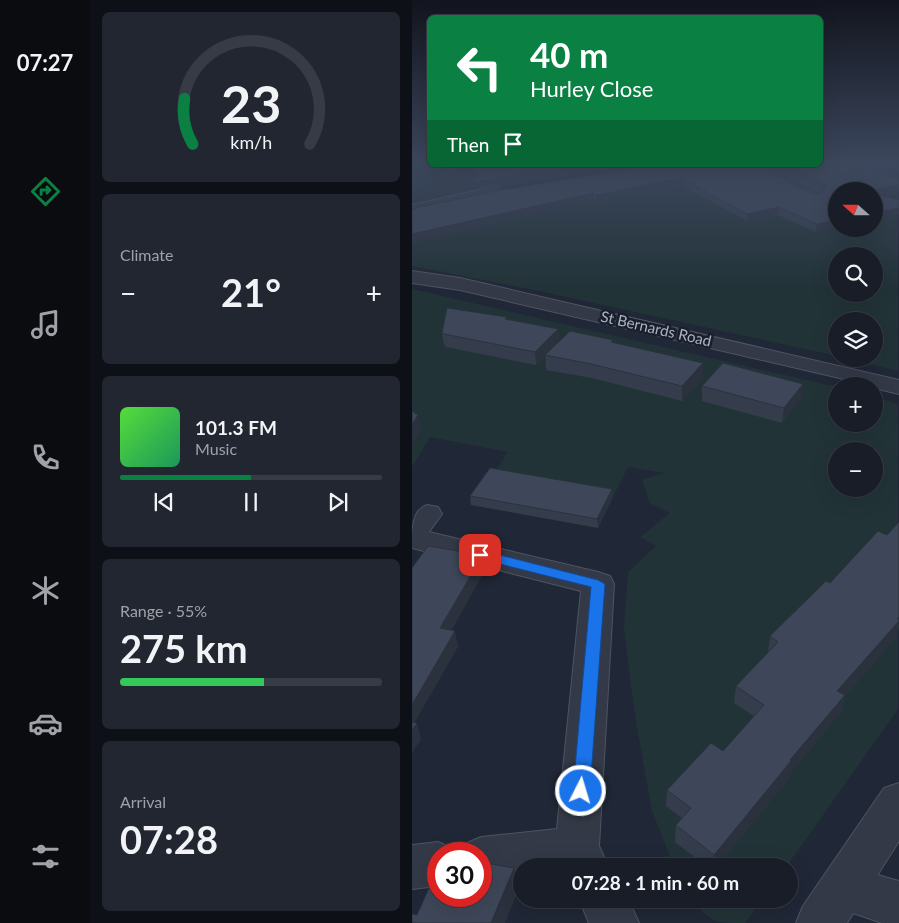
<!DOCTYPE html>
<meta charset="utf-8">
<style>
:root{--surface:#181d28;--page:#212630;--text:#f1f3f6;--muted:#9fa2a8;--line:#363b45;--accent:#0b8043}
body{margin:0;font-family:Lato,sans-serif;background:var(--page);color:var(--text);height:100vh;display:flex;flex-direction:column;font-size:19px;white-space:nowrap}
*{box-sizing:border-box;margin:0}
p{font-size:16px;color:var(--muted)}
.icon{flex:none;width:28px;height:28px;fill:none;stroke:currentColor;stroke-width:2;stroke-linecap:round;stroke-linejoin:round}
.map{position:relative;flex:1;overflow:hidden}
.side{display:flex;flex-direction:column;gap:12px;padding:12px;background:#0d1016;width:322px}
.side>*{flex:none}
.banner{position:absolute;left:15px;top:15px;width:396px;height:152px;border-radius:8px;box-shadow:0 5px 20px #0002,0 0 0 1px var(--line);background:#0b8043;color:#fff;overflow:hidden}
.needle{width:32px;rotate:291deg}
.fabs{position:absolute;left:416px;top:182px;display:grid;gap:10px}
.fabs a{display:grid;place-items:center;width:55px;height:55px;border-radius:50%;background:var(--surface);box-shadow:0 5px 20px #0002,0 0 0 1px var(--line);font-size:25px}
.speed{position:absolute;left:15px;top:842px;display:flex;gap:10px;font-size:25px;font-weight:700;text-align:center}
.speed>*{display:grid;place-content:center;width:65px;height:65px;border-radius:50%;background:var(--surface);box-shadow:0 5px 20px #0002,0 0 0 1px var(--line);line-height:1}
.speed .limit{border:8px solid #d22;background:#fff;color:#111}
.pin{position:absolute;display:grid;place-items:center;width:42px;height:42px;color:#fff;margin:-21px;border-radius:10px;box-shadow:0 2px 8px #0006}
.me{position:absolute;width:55px;margin:-28px;rotate:5deg;stroke-linejoin:round;filter:drop-shadow(0 0 4px #0008)}
.turn{display:flex;align-items:center;gap:18px;height:105px;padding:0 20px;font-size:22px}
.turn .icon{width:65px;height:65px;stroke-width:2.5}
.turn b{display:block;font-size:35px;line-height:42px}
.then{display:flex;align-items:center;height:48px;padding:0 20px;background:#0003;gap:10px;font-size:19px}
.big{font-size:38px;font-weight:700;line-height:1.1}
.side .widget{flex:1;display:flex;flex-direction:column;justify-content:center;gap:8px;min-width:0;padding:0 18px;border-radius:8px;background:var(--page)}
.side .dial{align-items:center;gap:0}
.dial svg{height:130px;overflow:visible;fill:none;stroke:var(--line);stroke-width:7;stroke-linecap:round;text-anchor:middle}
.dial text{fill:var(--text);stroke:none}
.song{display:flex;align-items:center;gap:15px}
.cover{width:60px;height:60px;border-radius:8px;background:linear-gradient(135deg,hsl(110 70% 55%),hsl(150 70% 35%))}
.played{height:5px;border-radius:2px;background:linear-gradient(90deg,var(--accent) 50%,var(--line) 50%)}
.keys{display:flex;justify-content:space-around;direction:ltr}
.heat{display:flex;justify-content:space-between;align-items:center;font-size:28px;direction:ltr}
.charge{height:8px;border-radius:4px;background:linear-gradient(90deg,#34c759 55%,var(--line) 0)}
.trip{position:absolute;left:101px;top:858px;width:285px;height:50px;border-radius:25px;background:var(--surface);box-shadow:0 5px 20px #0002,0 0 0 1px var(--line);font-weight:700;line-height:50px;text-align:center}
main{display:flex;flex:1;min-height:0}
.dock{display:flex;flex-direction:column;width:90px;justify-content:space-around;align-items:center;background:#0a0c10;color:var(--muted)}
.dock .icon{width:35px;height:35px}
.dock .selected{color:var(--accent)}
.dock b{font-size:22px;color:var(--text)}
.map>svg:first-child{display:block}
</style>
<main>
<nav class="dock">
<b>07:27</b>
<svg class="icon selected" aria-label="directions" viewBox="0 0 24 24"><path d="M12 3l9 9-9 9-9-9zM9 14v-3h6M13 9l2 2-2 2"/></svg>
<svg class="icon" aria-label="music" viewBox="0 0 24 24"><path d="M9 18V5l10-2v13"/><circle cx="6" cy="18" r="3"/><circle cx="16" cy="16" r="3"/></svg>
<svg class="icon" aria-label="phone" viewBox="0 0 24 24"><path d="M5 4h4l2 5-3 2q2 4 5 5l2-3 5 2v4C11 20 4 13 5 4z"/></svg>
<svg class="icon" aria-label="climate" viewBox="0 0 24 24"><path d="M12 3v18M4 7l16 10M4 17L20 7"/></svg>
<svg class="icon" aria-label="car" viewBox="0 0 24 24"><path d="M5 17H2v-5l4-1 3-4h7l3 4 3 1v5h-3M9 17h6M6 11h13"/><circle cx="7" cy="17" r="2"/><circle cx="17" cy="17" r="2"/></svg>
<svg class="icon" aria-label="filters" viewBox="0 0 24 24"><path d="M4 7h16M4 17h16"/><circle cx="9" cy="7" r="2"/><circle cx="15" cy="17" r="2"/></svg>
</nav>
<section class="side">
<div class="widget dial"><svg viewBox="0 0 100 80">
<path d="M14 69A42 42 0 1 1 86 69"/>
<path d="M14 69A42 42 0 0 1 9 41" stroke="#0b8043"/>
<text x="50" y="56" font-size="32" font-weight="700">23</text>
<text x="50" y="72" font-size="11">km/h</text>
</svg></div>
<div class="widget"><p>Climate</p>
<div class="heat"><a>−</a><b class="big">21°</b><a>+</a></div>
</div>
<div class="widget">
<div class="song"><i class="cover"></i><div><b>101.3 FM</b><p>Music</p></div></div>
<div class="played"></div>
<div class="keys"><svg class="icon" aria-label="previous" viewBox="0 0 24 24"><path d="M18 5L8 12l10 7zM5 5v14"/></svg><svg class="icon" aria-label="pause" viewBox="0 0 24 24"><path d="M8 5v14M16 5v14"/></svg><svg class="icon" aria-label="next" viewBox="0 0 24 24"><path d="M6 5l10 7-10 7zM19 5v14"/></svg></div>
</div>
<div class="widget"><p>Range · 55%</p><b class="big">275 km</b><div class="charge"></div></div>
<div class="widget"><p>Arrival</p><b class="big">07:28</b></div>
</section>
<div class="map">
<svg width="487" height="923" viewBox="0 0 487 923">
<rect width="100%" height="100%" fill="#202736"/>
<g fill="#223337" fill-rule="evenodd">
<polygon points="0,161 17,161 18,165 220,165 43,195 0,205"/>
<path d="M 409,161 L 486,161 L 486,371 L 437,359 L 462,359 L 462,321 L 425,321 L 425,356 L 127,291 L 0,266 L 0,220 L 328,165 L 425,198 L 425,229 L 462,229 L 462,191 L 397,187 L 352,165 L 409,165 ZM 425,256 L 462,256 L 462,294 L 425,294 Z"/>
<path d="M 0,289 L 425,387 L 425,424 L 462,424 L 463,397 L 486,404 L 486,709 L 375,866 L 262,866 L 240,811 L 223,716 L 212,629 L 216,572 L 244,546 L 228,537 L 258,513 L 238,503 L 230,480 L 252,473 L 216,467 L 201,497 L 79,477 L 96,452 L 18,437 L 0,467 ZM 425,451 L 462,451 L 462,489 L 425,489 Z"/>
<path d="M 280,899 L 351,899 L 333,923 C 302,923 299,923 280,899 Z"/>
</g>
<g fill="none" stroke-linecap="round" stroke-linejoin="round">
<defs>
<g id="minor">
<polygon points="335,165 354,165 410,192 412,195 404,200 398,198"/>
<polygon points="84,186 92,191 90,194 0,215 0,205"/>
<polygon points="0,271 48,278 487,380 487,394 462,388 462,386 48,290 0,283"/>
<path d="M 15,505 L 26,507 L 30,514 L 17,532 L 186,572 L 198,576 L 202,584 L 187,846 L 196,866 L 110,866 L 110,876 L 69,881 L 69,854 L 49,854 L 53,844 L 69,837 L 145,829 L 169,591 L 0,548 C 0,529 0,510 15,505 Z"/>
<polygon points="26,842 42,849 44,854 26,854 26,886 0,889 0,845"/>
<polygon points="431,865 487,881 487,923 470,923 415,904 408,888 415,872"/>
<polygon points="167,899 216,899 227,923 177,923"/>
</g>
<polygon id="tertiary" points="487,783 487,841 435,923 384,923 391,906 472,788"/>
</defs>
<use href="#minor" stroke="#4e5462" stroke-width="2"/>
<use href="#tertiary" stroke="#4e5462" stroke-width="2"/>
<use href="#minor" fill="#343947" fill-rule="evenodd"/>
<use href="#tertiary" fill="#343947" fill-rule="evenodd"/>
</g>
<g fill="#353d4d">
<polygon points="63,165 210,165 56,190 55,183 66,178"/>
<polygon points="244,165 406,194 411,191 358,165 409,165 487,192 469,196 487,200 487,215 462,220 462,191 425,191 425,227 404,232 366,215 335,221 269,185 185,202 181,200 0,243"/>
<polygon points="95,319 146,329 147,341 124,365 34,347 32,345 30,333"/>
<polygon points="133,355 291,378 270,401 180,378 134,370"/>
<polygon points="391,384 389,398 370,423 290,401 290,386"/>
<polygon points="200,489 201,497 186,528 59,505 58,496"/>
<polygon points="487,522 487,629 485,630 484,637 433,696 429,712 377,774 377,778 305,866 294,866 263,842 264,825 270,818 254,806 255,790 311,751 342,716 322,703 324,686 356,653 358,636 418,583 475,535"/>
</g>
<g fill="#2b323e">
<polygon points="169,165 210,165 56,190 55,183"/>
<polygon points="269,178 269,185 185,202 184,195"/>
<polygon points="487,185 487,192 462,197 462,191 456,191"/>
<polygon points="181,193 181,200 0,243 0,234"/>
<polygon points="367,207 366,215 335,221 335,214"/>
<polygon points="487,208 487,215 462,220 462,212"/>
<polygon points="425,220 425,227 404,232 405,224"/>
<polygon points="146,329 147,341 124,365 123,352"/>
<polygon points="291,363 291,378 270,401 270,386"/>
<polygon points="391,384 389,398 370,423 372,408"/>
<polygon points="6,415 9,430 0,445 0,425"/>
<polygon points="200,489 201,497 186,528 185,519"/>
<polygon points="71,555 73,570 32,644 28,628"/>
<polygon points="487,617 487,629 485,630 484,637 433,696 429,712 377,774 377,778 305,866 301,866 302,855 378,760 425,691"/>
<polygon points="43,631 46,647 0,727 0,705"/>
<polygon points="5,723 9,739 0,753 0,731"/>
<polygon points="102,868 106,890 93,923 79,923"/>
</g>
<g fill="#3e4759" stroke="#2b323e">
<polygon points="409,161 439,161 487,180 487,185 456,191 425,191 425,220 405,224 367,207 335,214 269,178 184,195 181,193 0,234 0,210 4,208 84,191 244,165 344,165 398,193 406,194 415,188 412,184 373,165 409,165"/>
<polygon points="64,165 169,165 55,183 68,177"/>
<polygon points="462,194 487,200 487,208 462,212"/>
<polygon points="35,308 95,317 93,319 146,329 123,352 32,334 30,333"/>
<polygon points="158,331 201,340 199,342 291,363 270,386 179,364 133,355"/>
<polygon points="311,363 391,384 372,408 290,386"/>
<polygon points="0,411 6,415 0,425"/>
<polygon points="78,468 200,489 185,519 58,496"/>
<polygon points="487,522 487,617 485,619 487,619 487,621 425,691 433,695 378,760 379,761 302,855 264,825 279,808 255,790 299,743 311,751 352,705 324,686 366,642 358,636 414,581 418,583 466,531 475,535"/>
<polygon points="16,546 71,555 28,628 43,631 0,705 0,568"/>
<polygon points="0,722 5,723 0,731"/>
<polygon points="34,851 42,854 33,854"/>
<polygon points="69,862 102,868 79,923 0,923 0,914 5,915 26,868 26,896 69,896"/>
</g>
<linearGradient id="sky" x2="0" y2="1"><stop stop-color="#12151e"/><stop offset="0.56" stop-color="#3c475d"/><stop offset="1" stop-color="#3c475d" stop-opacity="0"/></linearGradient>
<rect width="487" height="290" fill="url(#sky)"/>
<polygon fill="#1a73e8" stroke="#114b97" points="68,550 186,580 193,584 178,791 176,797 169,799 163,797 161,791 179,587 64,558 62,555 64,552"/>
<g text-anchor="middle" stroke-width="5" stroke-linejoin="round" paint-order="stroke">
<g font-size="15" fill="#aeb4c4" stroke="#191f2b">
<text transform="translate(244 329) rotate(13)" y="5">St Bernards Road</text>
</g>
</g>
</svg>
<div class="fabs">
<a><svg class="needle" viewBox="-14 -14 28 28"><path d="M0-13l5 13h-10z" fill="#e53935"/><path d="M0 13l5-13h-10z" fill="#9fa2a8"/></svg></a>
<a><svg class="icon" aria-label="search" viewBox="0 0 24 24"><circle cx="10" cy="10" r="6"/><path d="M15 15l6 6"/></svg></a>
<a><svg class="icon" aria-label="layers" viewBox="0 0 24 24"><path d="M12 4l9 5-9 5-9-5zM3 14l9 5 9-5"/></svg></a>
<a>+</a>
<a>−</a>
</div>
<div class="speed"><div class="limit">30</div></div>
<div class="pin" style="left:68px;top:555px;background:#d93025"><svg class="icon" aria-label="arrive" viewBox="0 0 24 24"><path d="M6 21V4h12l-3 4 3 4H6"/></svg></div>
<svg class="me" style="left:169px;top:791px" viewBox="-20 -20 40 40"><circle r="17" fill="#1a73e8" stroke="#fff" stroke-width="3"/><path d="M0-11L8 9 0 5-8 9z" fill="#fff"/></svg>
<div class="trip">07:28 · 1 min · 60 m</div>
<div class="banner">
<div class="turn"><svg class="icon" aria-label="left" viewBox="0 0 24 24"><path d="M17 20v-9H6M10 6l-5 5 5 5"/></svg><div><b>40 m</b>Hurley Close</div></div>
<div class="then">Then<svg class="icon" aria-label="arrive" viewBox="0 0 24 24"><path d="M6 21V4h12l-3 4 3 4H6"/></svg></div>
</div>
</div>
</main>
